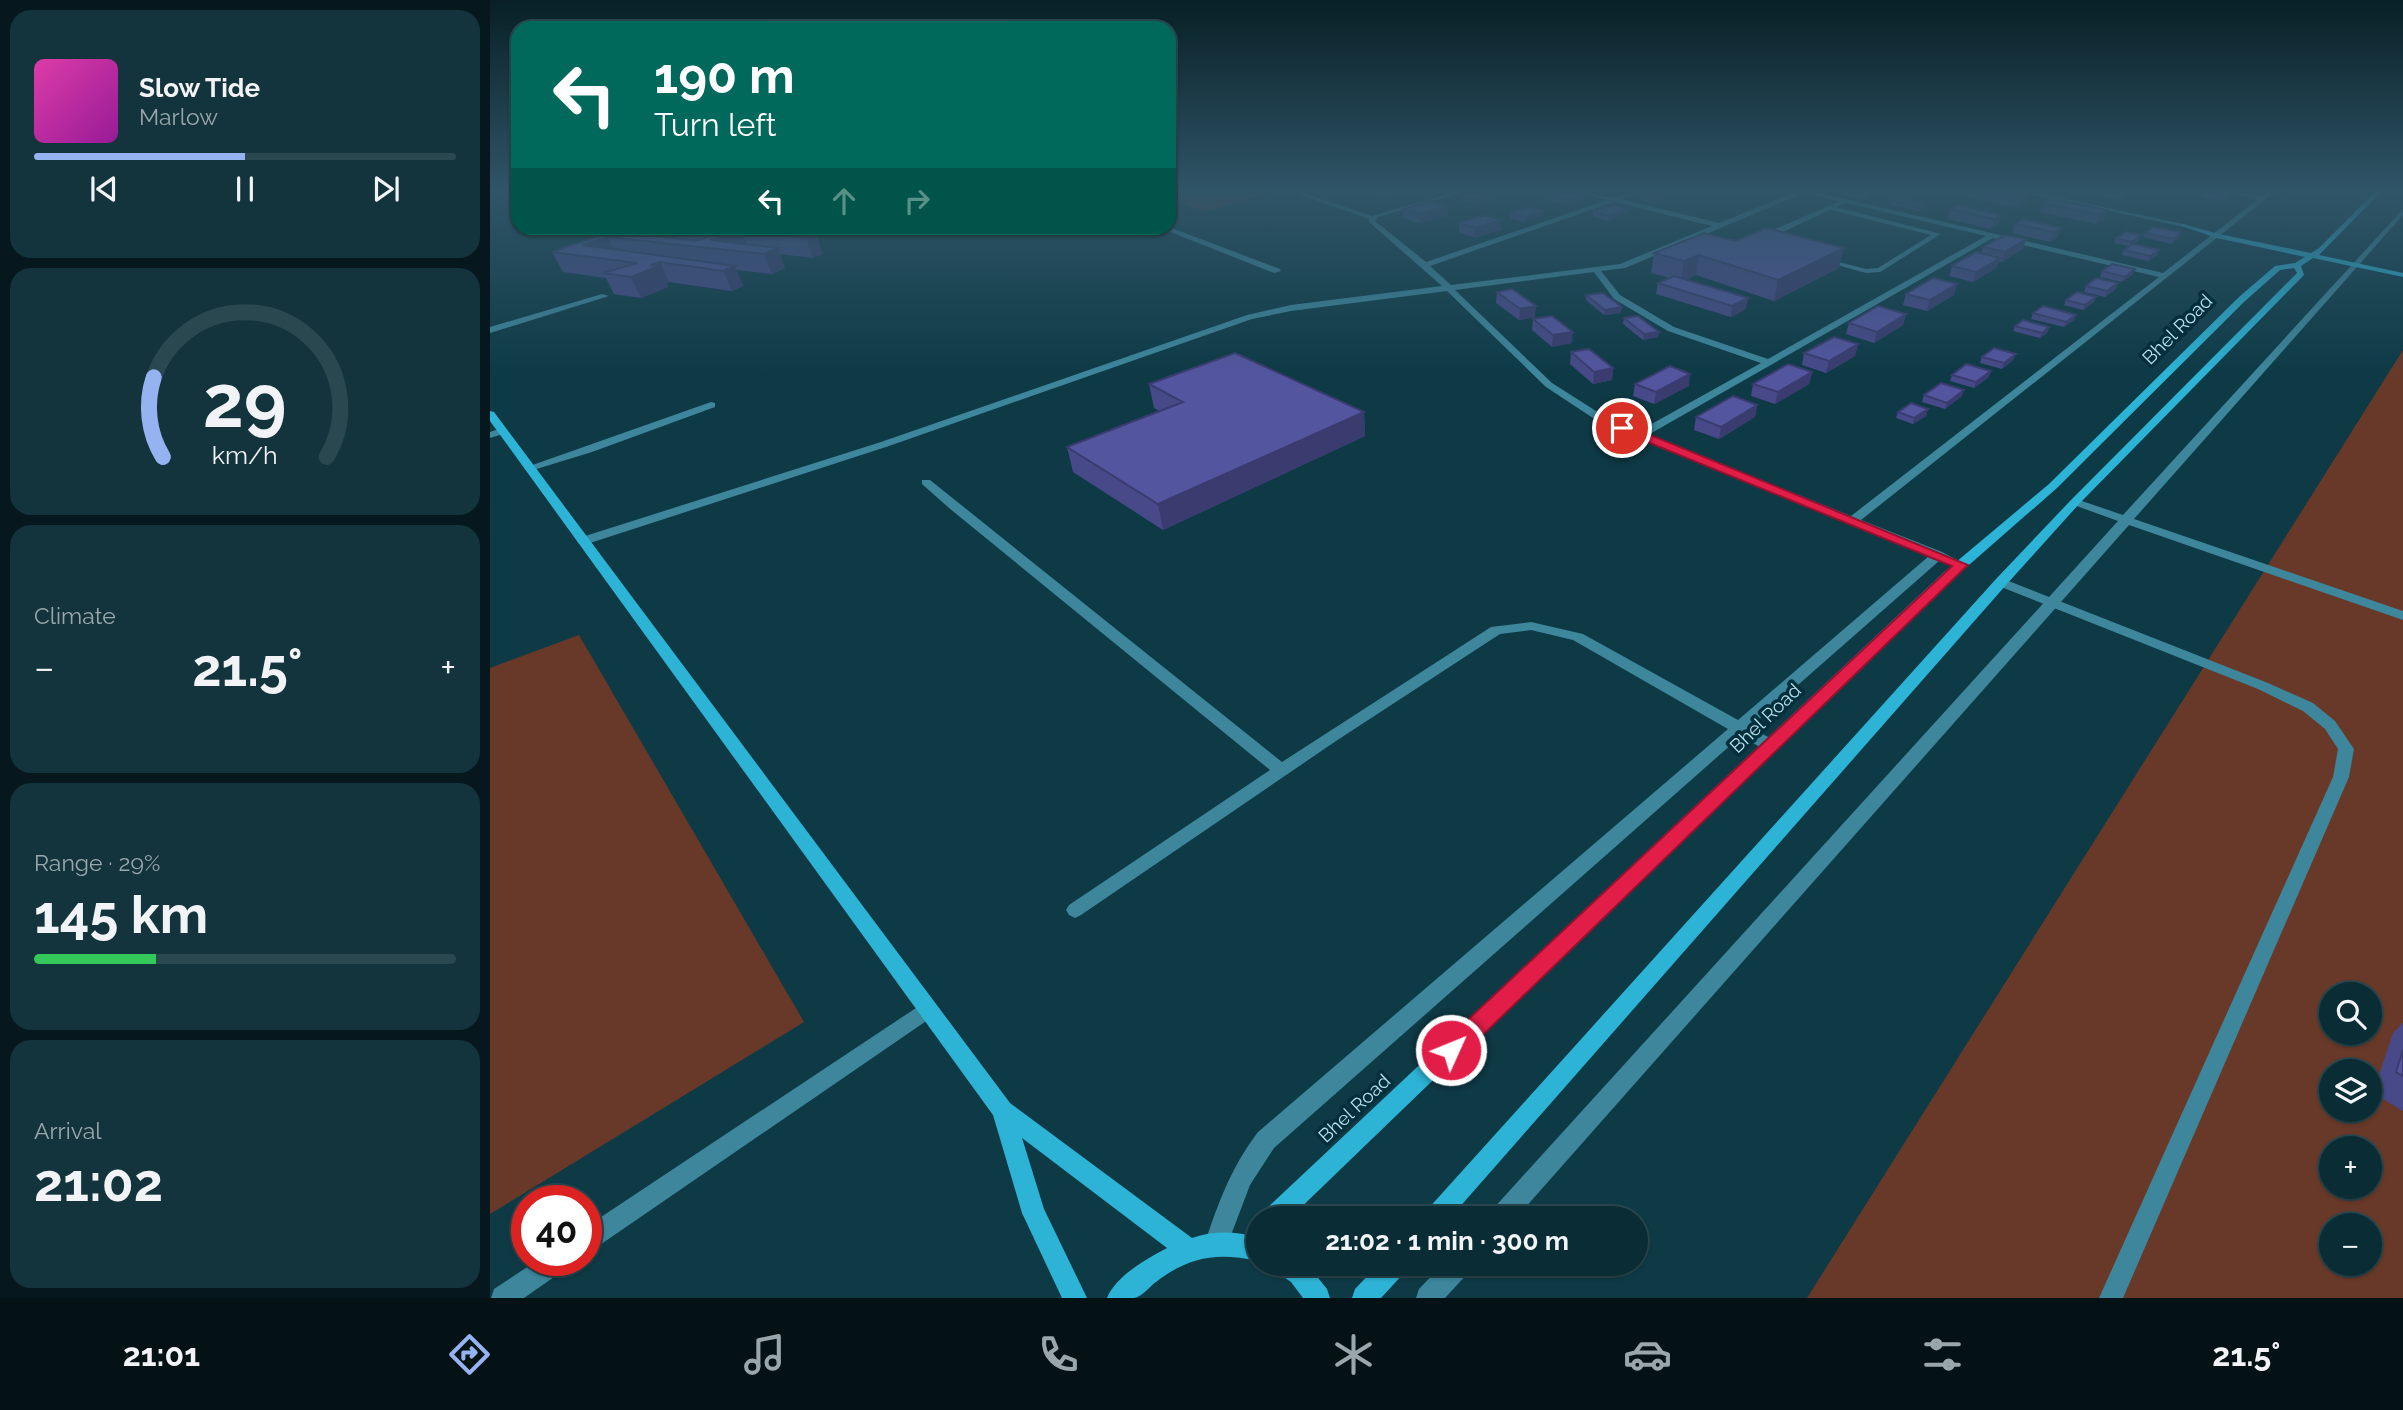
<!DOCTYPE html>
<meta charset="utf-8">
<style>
:root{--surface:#0a2c34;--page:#13343c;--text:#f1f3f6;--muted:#99a7ac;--line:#2a484f;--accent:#95b2f1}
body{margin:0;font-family:Raleway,sans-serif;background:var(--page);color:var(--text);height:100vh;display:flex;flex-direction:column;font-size:26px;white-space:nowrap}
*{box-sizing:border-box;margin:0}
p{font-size:23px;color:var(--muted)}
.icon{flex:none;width:38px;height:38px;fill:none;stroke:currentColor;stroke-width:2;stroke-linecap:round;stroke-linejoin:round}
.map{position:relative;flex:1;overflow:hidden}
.details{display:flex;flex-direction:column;gap:10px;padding:10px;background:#06181d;width:490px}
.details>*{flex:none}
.hud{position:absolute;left:21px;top:21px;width:665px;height:214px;border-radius:21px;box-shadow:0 2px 5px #0004,0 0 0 2px var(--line);background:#00695c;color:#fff;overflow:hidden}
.fabs{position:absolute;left:1829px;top:982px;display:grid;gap:14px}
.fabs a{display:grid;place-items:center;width:63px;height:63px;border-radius:50%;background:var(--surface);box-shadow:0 2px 5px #0004,0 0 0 2px var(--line);font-size:35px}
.speed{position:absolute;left:21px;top:1185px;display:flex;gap:14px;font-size:35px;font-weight:700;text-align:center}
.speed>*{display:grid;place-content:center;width:91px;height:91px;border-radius:50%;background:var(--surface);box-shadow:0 2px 5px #0004,0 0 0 2px var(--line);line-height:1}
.speed .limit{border:10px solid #d22;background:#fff;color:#111}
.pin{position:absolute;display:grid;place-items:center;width:60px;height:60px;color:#fff;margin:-30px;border:4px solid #fff;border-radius:50%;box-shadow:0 2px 7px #0007}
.me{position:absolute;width:77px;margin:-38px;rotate:46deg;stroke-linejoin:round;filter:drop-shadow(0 0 5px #0008)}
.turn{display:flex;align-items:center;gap:24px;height:147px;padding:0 28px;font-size:32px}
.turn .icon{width:91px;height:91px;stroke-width:2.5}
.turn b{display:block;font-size:49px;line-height:60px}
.lanes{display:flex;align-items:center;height:66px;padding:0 28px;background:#0003;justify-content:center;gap:35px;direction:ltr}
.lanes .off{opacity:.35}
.big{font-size:52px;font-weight:700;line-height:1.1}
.details .tile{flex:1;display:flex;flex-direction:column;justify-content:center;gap:10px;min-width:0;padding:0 24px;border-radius:21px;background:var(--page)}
.details .dial{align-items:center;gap:0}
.dial svg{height:182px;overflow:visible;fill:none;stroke:var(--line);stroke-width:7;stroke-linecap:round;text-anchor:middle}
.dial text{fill:var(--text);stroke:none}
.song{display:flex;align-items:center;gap:21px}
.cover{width:84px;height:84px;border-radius:10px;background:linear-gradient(135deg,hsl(320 70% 55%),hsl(300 70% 35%))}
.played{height:7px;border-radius:4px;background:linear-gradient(90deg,var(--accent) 50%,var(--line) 50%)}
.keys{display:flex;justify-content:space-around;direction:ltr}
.heat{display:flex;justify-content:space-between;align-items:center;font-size:38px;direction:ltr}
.charge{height:10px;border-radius:5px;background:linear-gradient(90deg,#34c759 29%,var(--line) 0)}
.trip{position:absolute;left:756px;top:1206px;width:402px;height:70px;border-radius:35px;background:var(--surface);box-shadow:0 2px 5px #0004,0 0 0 2px var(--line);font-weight:700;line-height:70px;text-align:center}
.tab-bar{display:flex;height:112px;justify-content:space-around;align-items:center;background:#041215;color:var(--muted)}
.tab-bar .icon{width:49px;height:49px}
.tab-bar .on{color:var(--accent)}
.tab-bar b{font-size:32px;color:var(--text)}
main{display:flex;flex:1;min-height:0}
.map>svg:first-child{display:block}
</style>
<main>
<section class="details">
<div class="tile">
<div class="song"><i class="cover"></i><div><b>Slow Tide</b><p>Marlow</p></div></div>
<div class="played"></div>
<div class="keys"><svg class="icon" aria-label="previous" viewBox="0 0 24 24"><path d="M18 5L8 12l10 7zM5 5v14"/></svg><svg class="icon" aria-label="pause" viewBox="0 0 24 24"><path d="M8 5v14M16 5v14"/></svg><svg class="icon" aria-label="next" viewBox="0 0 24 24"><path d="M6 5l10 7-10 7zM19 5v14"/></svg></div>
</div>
<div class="tile dial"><svg viewBox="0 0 100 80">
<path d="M14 69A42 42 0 1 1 86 69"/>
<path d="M14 69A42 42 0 0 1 10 34" stroke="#95b2f1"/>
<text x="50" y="56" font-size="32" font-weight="700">29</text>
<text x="50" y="72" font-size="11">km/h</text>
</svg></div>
<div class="tile"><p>Climate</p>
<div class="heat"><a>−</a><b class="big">21.5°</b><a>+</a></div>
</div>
<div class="tile"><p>Range · 29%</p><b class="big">145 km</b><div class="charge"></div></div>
<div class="tile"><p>Arrival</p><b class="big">21:02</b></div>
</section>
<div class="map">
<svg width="1913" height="1298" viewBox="0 0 1913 1298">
<rect width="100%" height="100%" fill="#0e3a46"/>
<g fill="#683929" fill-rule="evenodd">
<polygon points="679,191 783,191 715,212 679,198"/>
<path d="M 1913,350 L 1913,1298 L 1317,1298 ZM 1841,994 L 1880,994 L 1880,1032 L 1841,1032 ZM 1841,1071 L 1880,1071 L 1880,1110 L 1841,1110 ZM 1841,1148 L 1880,1148 L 1880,1186 L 1841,1186 ZM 1841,1225 L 1880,1225 L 1880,1264 L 1841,1264 Z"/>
<polygon points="89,635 314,1022 0,1214 0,668"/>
</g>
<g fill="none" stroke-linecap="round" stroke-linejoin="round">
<g fill="#3d869b" fill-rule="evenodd">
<polygon points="1355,199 1357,202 1346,207 1451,234 1390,272 1376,273 1329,260 1333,258 1376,269 1388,268 1441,235 1340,210 1282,237 1278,239 1277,244 1270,242 1271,236 1276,233"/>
<polygon points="679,227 790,269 791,271 784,273 670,228"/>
<polygon points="112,294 119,296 0,333 0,327"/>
<polygon points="221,402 225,403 225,407 102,452 40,471 34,468"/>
<polygon points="12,428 16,429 16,433 0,438 0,432"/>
<polygon points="1511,578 1778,683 1823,703 1845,721 1864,749 1859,777 1633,1298 1609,1298 1843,777 1848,749 1835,729 1813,711 1768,689 1506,585 1505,582"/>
<polygon points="438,1000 445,1003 448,1009 445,1015 104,1249 96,1253 96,1227"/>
<polygon points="48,1260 81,1260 77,1268 34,1298 1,1298 4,1289"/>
</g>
<g fill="#3d869b" fill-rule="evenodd">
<path d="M 968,191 L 977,191 L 888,217 L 885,221 L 936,262 L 1117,200 L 1085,191 C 1098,191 1112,199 1124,197 C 1134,196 1142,191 1152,191 L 1131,199 L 1229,223 L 1308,191 L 1321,191 L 1673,273 L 1768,199 L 1730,191 L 1773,196 L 1779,191 L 1786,191 L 1371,520 L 1452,552 L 1477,565 L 1471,569 L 1449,561 L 1260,727 L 1287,742 L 1289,746 L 1287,750 L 1275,750 L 1251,736 L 784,1148 L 760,1185 L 735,1251 L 727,1255 L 719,1251 L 715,1243 C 728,1203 742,1166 768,1132 L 1238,729 L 1083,640 L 1041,630 L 1010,634 L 846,741 L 591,915 L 585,918 L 579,915 L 576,910 L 579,905 L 780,770 L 459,508 L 432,484 L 432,480 L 440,480 L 792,762 L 1001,627 L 1041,622 L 1093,634 L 1248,720 L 1439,556 L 1109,422 L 1056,387 L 957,291 L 801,311 L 762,319 L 399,446 L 97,544 L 89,544 L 87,541 L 89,538 L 391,442 L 757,315 L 801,305 L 952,286 L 879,222 L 879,219 L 808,194 L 813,193 L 882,216 ZM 1314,193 L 1496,236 L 1278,359 L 1184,327 L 1130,295 L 1111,271 L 1135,268 ZM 1124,202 L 1222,226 L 1130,264 L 961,285 L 940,266 ZM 1503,238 L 1669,277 L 1361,516 L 1158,435 ZM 1104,272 L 1124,299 L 1178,331 L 1271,363 L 1149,431 L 1117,418 L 1062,383 L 965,290 Z"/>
<polygon points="1526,191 1538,191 1698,225 1694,227"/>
<polygon points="1913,209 1913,215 1644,519 1913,611 1913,620 1639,525 1026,1218 998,1218 1002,1210 1628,521 1581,504 1581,500 1589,500 1633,515"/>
<polygon points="953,1264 981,1264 978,1273 955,1298 926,1298 929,1289"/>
</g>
<g fill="#2db3d5" fill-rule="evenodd">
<polygon points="1886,191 1892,191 1829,255 1913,273 1913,277 1823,258 1811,266 1814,275 1589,504 1516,585 960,1218 933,1218 937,1210 1506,579 1581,500 1807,273 1804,268 1790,270 1755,301 1567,488 1463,579 800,1218 771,1218 775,1210 1453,573 1559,484 1749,297 1785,266 1805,263 1815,257 1727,238 1692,226 1692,224 1729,234 1821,253 1829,248"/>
<path d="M 0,411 L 4,412 L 520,1103 L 702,1238 C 725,1230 746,1232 768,1237 L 768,1261 C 727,1252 700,1256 666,1282 C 659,1287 652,1297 644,1298 C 635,1298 625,1298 617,1298 C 626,1276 656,1259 677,1248 L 532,1138 L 554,1209 L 597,1298 L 572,1298 L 532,1213 L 503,1115 L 0,421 Z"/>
<polygon points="785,1264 817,1264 837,1289 840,1298 813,1298 801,1282 788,1273"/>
<polygon points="889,1264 917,1264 914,1273 891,1298 862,1298 865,1289"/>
</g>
</g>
<g fill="#474988">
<polygon points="878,191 904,193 905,197 895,200 878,195"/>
<polygon points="1149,191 1189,191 1189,194 1163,203 1148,199"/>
<polygon points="1346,191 1378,191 1382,196 1374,200 1345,193"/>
<polygon points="1477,191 1522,191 1539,194 1536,204 1528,208 1475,196"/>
<polygon points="1584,191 1641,191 1639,196 1632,200"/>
<polygon points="1713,192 1742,196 1735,201 1711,197"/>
<polygon points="972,196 999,200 985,204 972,200"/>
<polygon points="1062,196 1093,196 1093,201 1077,205 1061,201"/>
<polygon points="1407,198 1433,209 1428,211 1400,205 1401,200"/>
<polygon points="1552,203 1617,210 1614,219 1606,224 1549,212"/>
<polygon points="913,209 958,216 930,224 913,218"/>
<polygon points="1460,209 1511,215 1508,224 1501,229 1457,219"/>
<polygon points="1103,212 1138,213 1118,221 1103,217"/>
<polygon points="1020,213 1053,216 1034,222 1020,218"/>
<polygon points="969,223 1011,230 985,238 969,232"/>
<polygon points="1525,224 1571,228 1568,237 1560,242 1522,233"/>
<polygon points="133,228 322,228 309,232 333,254 323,258 290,254 295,268 282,274 246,270 253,286 242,291 179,282 177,283 178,287 151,298 124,294 116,278 73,272 62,252"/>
<polygon points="1214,233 1349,268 1284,301 1206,275 1195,280 1256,309 1241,317 1166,294 1168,283 1179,278 1161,273 1164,253"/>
<polygon points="1655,233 1690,237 1681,244 1653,237"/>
<polygon points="1651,235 1649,240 1643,244 1667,255 1658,261 1632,255 1634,250 1639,246 1624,243 1626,238"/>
<polygon points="1536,239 1533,249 1512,262 1509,262 1506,268 1483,282 1459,276 1462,266 1491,253 1493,247"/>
<polygon points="1612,271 1643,274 1632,282 1610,277"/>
<polygon points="1596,286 1626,289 1615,297 1594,292"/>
<polygon points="1007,292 1045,317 1029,320 1006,303"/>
<polygon points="1416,294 1464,295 1437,311 1413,305"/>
<polygon points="1096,295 1131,313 1114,315 1096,300"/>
<polygon points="1576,300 1604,302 1593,310 1574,305"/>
<polygon points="1543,313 1584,320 1574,327 1541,319"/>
<polygon points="1416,314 1413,325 1384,343 1356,334 1359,323"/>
<polygon points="1134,318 1168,337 1153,340 1133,324"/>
<polygon points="1043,319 1082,343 1062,347 1042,330"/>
<polygon points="1525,326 1559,327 1557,333 1550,338 1523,331"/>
<polygon points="1368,344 1365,356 1336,373 1312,365 1314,353"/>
<polygon points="1081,352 1123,368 1122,380 1103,384 1080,364"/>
<polygon points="1492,357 1523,360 1512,369 1490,363"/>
<polygon points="1322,372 1319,384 1285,404 1261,396 1263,384"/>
<polygon points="1462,375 1499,377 1484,388 1460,381"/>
<polygon points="659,384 874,412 875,436 673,530 583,472 577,447 669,411 664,408"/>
<polygon points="1145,384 1199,386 1164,404 1143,396"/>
<polygon points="1434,395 1472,396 1455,409 1432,402"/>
<polygon points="1267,405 1265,417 1229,439 1204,430 1206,417"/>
<polygon points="1438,409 1436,416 1423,424 1406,418 1408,412"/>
<polygon points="1913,1023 1913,1111 1883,1093 1903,1033"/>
</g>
<g fill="#3a3c6f">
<polygon points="1173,191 1189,191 1189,194 1163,203 1164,194"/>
<polygon points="1636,191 1641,191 1639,196 1632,200"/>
<polygon points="1383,192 1382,196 1374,200 1376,195"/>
<polygon points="1745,192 1742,196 1735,201 1737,197"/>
<polygon points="904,193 905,197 895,200 894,196"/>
<polygon points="1539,194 1536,204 1528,208 1531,198"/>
<polygon points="999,196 999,200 985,204 986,200"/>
<polygon points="1093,196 1093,201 1077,205 1078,201"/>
<polygon points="1434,204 1433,209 1428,211 1429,207"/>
<polygon points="958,206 958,216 930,224 930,214"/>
<polygon points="1139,209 1138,213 1118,221 1119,216"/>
<polygon points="1617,210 1614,219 1606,224 1610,215"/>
<polygon points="1054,211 1053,216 1034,222 1035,217"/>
<polygon points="1511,215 1508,224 1501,229 1504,219"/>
<polygon points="1011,220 1011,230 985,238 985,228"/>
<polygon points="145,228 163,228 169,241 133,232"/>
<polygon points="285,228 322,228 299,236 288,235"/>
<polygon points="1571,228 1568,237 1560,242 1564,232"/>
<polygon points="252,231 259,250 220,240"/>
<polygon points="1692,232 1690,237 1681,244 1684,239"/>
<polygon points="326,234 333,254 323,258 316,238"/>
<polygon points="1651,235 1649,240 1639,247 1641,242"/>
<polygon points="118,237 127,256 93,245"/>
<polygon points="1536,239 1533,249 1512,262 1515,252"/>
<polygon points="288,248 295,268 282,274 274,254"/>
<polygon points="1354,248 1349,268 1284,301 1288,280"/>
<polygon points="1669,250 1667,255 1658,261 1660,256"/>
<polygon points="1209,255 1206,275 1191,282 1194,261"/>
<polygon points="1510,258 1506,268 1483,282 1486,272"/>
<polygon points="170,262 179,282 177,283 178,287 151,298 141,277 161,265"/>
<polygon points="245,266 253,286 242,291 233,271"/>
<polygon points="1645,269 1643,274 1632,282 1635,277"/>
<polygon points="1628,283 1626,289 1615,297 1617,291"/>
<polygon points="1467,284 1464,295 1437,311 1440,300"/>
<polygon points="1606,297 1604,302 1593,310 1595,305"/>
<polygon points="1258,298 1256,309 1241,317 1242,306"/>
<polygon points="1046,306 1045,317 1029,320 1030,309"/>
<polygon points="1132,307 1131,313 1114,315 1115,310"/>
<polygon points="1416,314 1413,325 1384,343 1387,332"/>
<polygon points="1586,315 1584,320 1574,327 1576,322"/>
<polygon points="1559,327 1557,333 1550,338 1552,333"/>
<polygon points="1083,332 1082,343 1062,347 1063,335"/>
<polygon points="1169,332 1168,337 1153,340 1154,334"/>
<polygon points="1368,344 1365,356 1336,373 1339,361"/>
<polygon points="1526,354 1523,360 1512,369 1514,363"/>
<polygon points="1123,368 1122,380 1103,384 1104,372"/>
<polygon points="1501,371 1499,377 1484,388 1486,382"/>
<polygon points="1322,372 1319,384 1285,404 1288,392"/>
<polygon points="1200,374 1199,386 1164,404 1166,392"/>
<polygon points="1474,390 1472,396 1455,409 1457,403"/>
<polygon points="1267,405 1265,417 1229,439 1231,427"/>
<polygon points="1438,409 1436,416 1423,424 1424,418"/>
<polygon points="874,412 875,436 673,530 668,504"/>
</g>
<g fill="#53559e" stroke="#3a3c6f" stroke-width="2">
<polygon points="879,191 899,191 904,193 894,196"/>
<polygon points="1077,191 1093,196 1078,201 1062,196"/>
<polygon points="1152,191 1173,191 1164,194"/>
<polygon points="1358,191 1378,191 1383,192 1376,195"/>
<polygon points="1494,191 1522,191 1539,194 1531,198"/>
<polygon points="1715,191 1740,191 1745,192 1737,197 1713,192"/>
<polygon points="985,192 999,196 986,200 972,196"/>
<polygon points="1407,198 1434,204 1429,207 1401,200"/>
<polygon points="1560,198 1617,210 1610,215 1552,203"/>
<polygon points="941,201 958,206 930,214 913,209"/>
<polygon points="1123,205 1139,209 1119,216 1103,212"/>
<polygon points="1467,205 1511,215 1504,219 1460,209"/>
<polygon points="1039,207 1054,211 1035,217 1020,213"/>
<polygon points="995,215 1011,220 985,228 969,223"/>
<polygon points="1533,219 1571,228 1564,232 1525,224"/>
<polygon points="1663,227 1692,232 1684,239 1655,233"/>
<polygon points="133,228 145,228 133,232 206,241 232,231 203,228 265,228 326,234 316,238 252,231 220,240 288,248 274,254 118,237 93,245 245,266 233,271 170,262 161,265 169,266 141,277 113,273 147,263 62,252"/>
<polygon points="1276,228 1354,248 1288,280 1209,255 1194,261 1164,253 1214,233 1245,241"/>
<polygon points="1636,232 1651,235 1641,242 1626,238"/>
<polygon points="1515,235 1536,239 1515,252 1493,247"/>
<polygon points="1643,244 1669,250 1660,256 1634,250"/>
<polygon points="1486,252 1510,258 1486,272 1462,266"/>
<polygon points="1622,264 1645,269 1635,277 1612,271"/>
<polygon points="1184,276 1258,298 1242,306 1168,283"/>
<polygon points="1443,278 1467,284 1440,300 1416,294"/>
<polygon points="1606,278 1628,283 1617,291 1596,286"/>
<polygon points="1022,289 1046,306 1030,309 1007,292"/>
<polygon points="1587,292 1606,297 1595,305 1576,300"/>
<polygon points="1113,293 1132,307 1115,310 1096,295"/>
<polygon points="1388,306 1416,314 1387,332 1359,323"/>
<polygon points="1553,306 1586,315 1576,322 1543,313"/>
<polygon points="1062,316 1083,332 1063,335 1043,319"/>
<polygon points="1148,316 1169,332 1154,334 1134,318"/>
<polygon points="1533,320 1559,327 1552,333 1525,326"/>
<polygon points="1344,337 1368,344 1339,361 1314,353"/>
<polygon points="1504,348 1526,354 1514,363 1492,357"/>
<polygon points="1099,349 1123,368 1104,372 1081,352"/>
<polygon points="745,353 874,412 668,504 577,447 693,402 659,384"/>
<polygon points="1298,364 1322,372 1288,392 1263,384"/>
<polygon points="1476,364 1501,371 1486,382 1462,375"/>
<polygon points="1180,366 1200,374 1166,392 1145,384"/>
<polygon points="1451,383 1474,390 1457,403 1434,395"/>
<polygon points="1243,396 1267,405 1231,427 1206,417"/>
<polygon points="1421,403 1438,409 1424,418 1408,412"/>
<polygon points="1913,1050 1913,1076 1906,1072"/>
</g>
<linearGradient id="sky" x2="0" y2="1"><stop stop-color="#082026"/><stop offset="0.51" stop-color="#305568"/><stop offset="1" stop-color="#305568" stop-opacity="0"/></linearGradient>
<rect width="1913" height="373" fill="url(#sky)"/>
<polygon fill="#e11d48" stroke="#92132f" stroke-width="2" points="1128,425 1136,425 1478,565 969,1058 961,1061 953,1058 949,1050 953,1043 1462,566 1128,430"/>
<g text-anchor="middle" stroke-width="7" stroke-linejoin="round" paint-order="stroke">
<g font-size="19" fill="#b8deea" stroke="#01303c">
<text transform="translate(1687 329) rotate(-45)" y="7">Bhel Road</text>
<text transform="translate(1275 718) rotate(-44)" y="7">Bhel Road</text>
<text transform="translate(864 1108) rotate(-43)" y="7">Bhel Road</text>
</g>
</g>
</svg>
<div class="fabs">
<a><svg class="icon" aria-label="search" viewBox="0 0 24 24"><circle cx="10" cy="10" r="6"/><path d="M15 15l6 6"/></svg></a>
<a><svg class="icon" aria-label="layers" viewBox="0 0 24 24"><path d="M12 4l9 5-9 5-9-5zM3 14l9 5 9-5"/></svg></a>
<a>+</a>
<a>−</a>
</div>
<div class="speed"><div class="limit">40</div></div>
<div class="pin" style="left:1132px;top:428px;background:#d93025"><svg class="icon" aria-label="arrive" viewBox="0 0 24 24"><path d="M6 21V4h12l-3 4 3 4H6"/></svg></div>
<svg class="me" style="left:961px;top:1050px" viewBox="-20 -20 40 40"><circle r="17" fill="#e11d48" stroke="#fff" stroke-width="3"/><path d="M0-11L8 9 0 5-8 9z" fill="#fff"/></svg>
<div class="trip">21:02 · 1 min · 300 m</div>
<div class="hud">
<div class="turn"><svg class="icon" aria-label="left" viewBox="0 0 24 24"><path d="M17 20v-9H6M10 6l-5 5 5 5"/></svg><div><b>190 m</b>Turn left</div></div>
<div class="lanes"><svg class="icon" aria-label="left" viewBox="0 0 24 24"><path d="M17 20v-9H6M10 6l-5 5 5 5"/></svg><svg class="icon off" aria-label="ahead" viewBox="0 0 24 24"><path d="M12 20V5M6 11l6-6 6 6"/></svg><svg class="icon off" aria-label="right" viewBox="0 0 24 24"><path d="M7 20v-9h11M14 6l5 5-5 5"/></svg></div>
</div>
</div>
</main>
<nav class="tab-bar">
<b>21:01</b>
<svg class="icon on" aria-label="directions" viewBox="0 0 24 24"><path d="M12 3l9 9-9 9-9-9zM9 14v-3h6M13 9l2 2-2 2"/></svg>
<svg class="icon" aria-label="music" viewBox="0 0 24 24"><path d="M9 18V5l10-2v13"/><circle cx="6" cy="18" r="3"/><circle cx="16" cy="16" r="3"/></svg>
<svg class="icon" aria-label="phone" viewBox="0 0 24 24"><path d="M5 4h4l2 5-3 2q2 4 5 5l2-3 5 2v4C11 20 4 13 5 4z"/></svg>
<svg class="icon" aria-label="climate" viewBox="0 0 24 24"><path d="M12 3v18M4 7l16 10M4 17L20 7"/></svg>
<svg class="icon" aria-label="car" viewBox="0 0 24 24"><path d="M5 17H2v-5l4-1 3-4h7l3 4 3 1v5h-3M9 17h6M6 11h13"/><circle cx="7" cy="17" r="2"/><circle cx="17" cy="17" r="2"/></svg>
<svg class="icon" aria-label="filters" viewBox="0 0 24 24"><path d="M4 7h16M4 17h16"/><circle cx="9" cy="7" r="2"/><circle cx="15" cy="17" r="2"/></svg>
<b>21.5°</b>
</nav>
